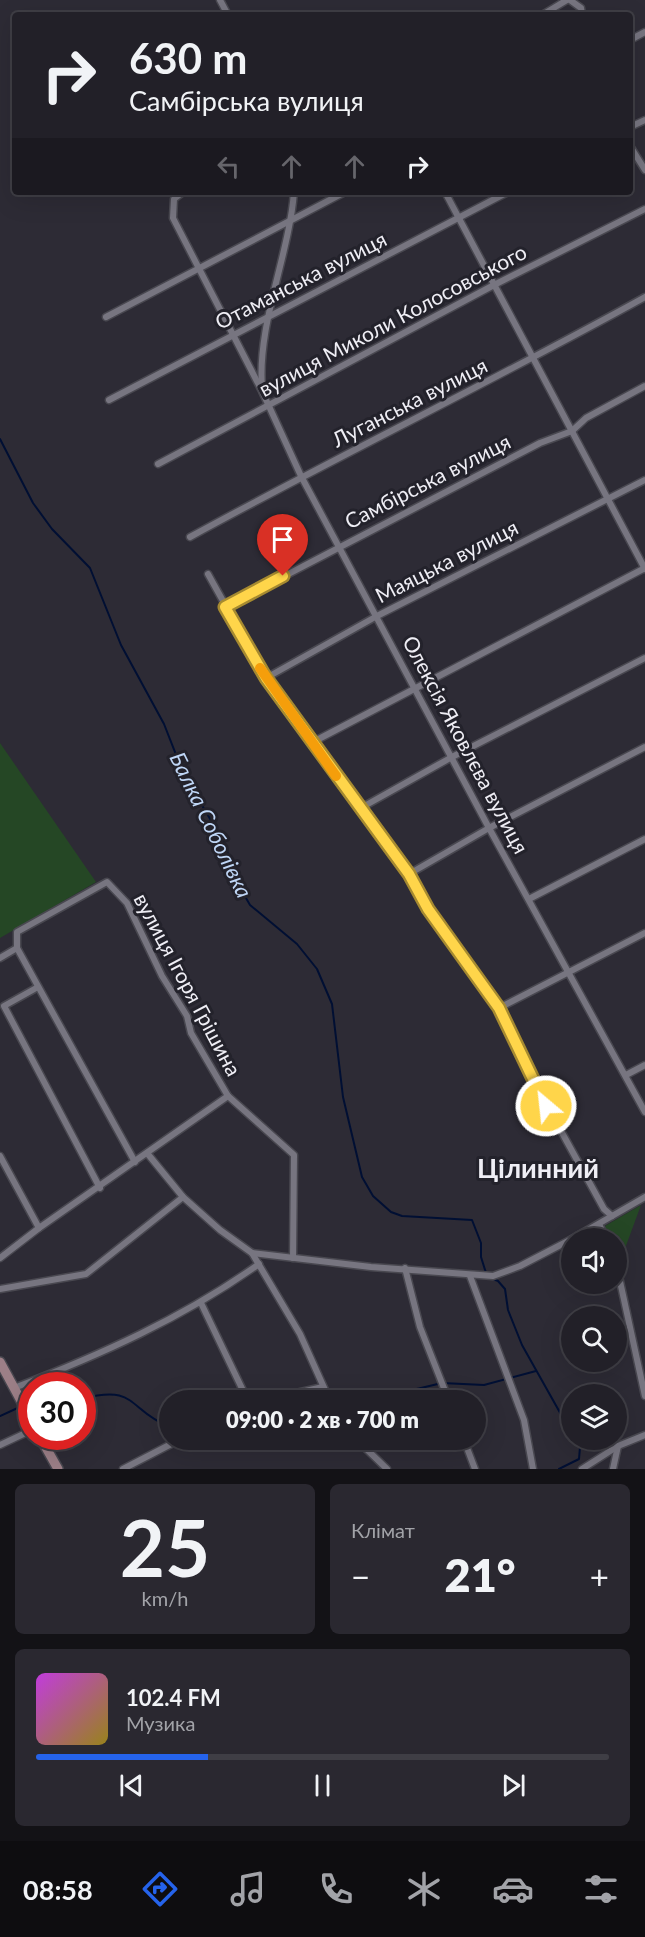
<!DOCTYPE html>
<html lang="uk">
<meta charset="utf-8">
<style>
:root{--surface:#222028;--page:#2a2830;--text:#f1f3f6;--muted:#a2a3a8;--line:#3f3e45;--accent:#2563eb}
body{margin:0;font-family:Lato,sans-serif;background:var(--page);color:var(--text);height:100vh;display:flex;flex-direction:column;font-size:22px;white-space:nowrap}
*{box-sizing:border-box;margin:0}
p{font-size:20px;color:var(--muted)}
.icon{flex:none;width:33px;height:33px;fill:none;stroke:currentColor;stroke-width:2;stroke-linecap:round;stroke-linejoin:round}
.map{position:relative;height:1469px;overflow:hidden}
.sheet{display:flex;flex-direction:column;gap:15px;padding:15px;background:#131216;flex:1}
.sheet>*{flex:none}
.guide{position:absolute;left:12px;top:12px;width:621px;height:183px;border-radius:6px;box-shadow:0 6px 24px #0002,0 0 0 2px var(--line);background:#222028;color:var(--text);overflow:hidden}
.controls{position:absolute;left:561px;top:1228px;display:grid;gap:12px}
.controls a{display:grid;place-items:center;width:66px;height:66px;border-radius:50%;background:var(--surface);box-shadow:0 6px 24px #0002,0 0 0 2px var(--line);font-size:30px}
.speed{position:absolute;left:18px;top:1372px;display:flex;gap:12px;font-size:30px;font-weight:700;text-align:center}
.speed>*{display:grid;place-content:center;width:78px;height:78px;border-radius:50%;background:var(--surface);box-shadow:0 6px 24px #0002,0 0 0 2px var(--line);line-height:1}
.speed .limit{border:9px solid #d22;background:#fff;color:#111}
.pin{position:absolute;display:grid;place-items:center;width:51px;height:51px;color:#fff;margin:-62px -26px;border-radius:50% 50% 50% 0;rotate:-45deg;box-shadow:0 0 6px #0007}
.pin .icon{rotate:45deg}
.me{position:absolute;width:66px;margin:-33px;rotate:332deg;stroke-linejoin:round;filter:drop-shadow(0 0 4px #0008)}
.turn{display:flex;align-items:center;gap:21px;height:126px;padding:0 18px;font-size:27px}
.turn .icon{width:78px;height:78px;stroke-width:2.5}
.turn b{display:block;font-size:42px;line-height:51px}
.lanes{display:flex;align-items:center;height:57px;padding:0 18px;background:#0003;justify-content:center;gap:30px;direction:ltr}
.lanes .off{opacity:.35}
.big{font-size:45px;font-weight:800;line-height:1.1}
.sheet .card{flex:1;display:flex;flex-direction:column;justify-content:center;gap:9px;min-width:0;padding:0 21px;border-radius:9px;background:var(--page)}
.sheet .dial{align-items:center;gap:0}
.dial b{font-size:78px;line-height:1}
.song{display:flex;align-items:center;gap:18px}
.cover{width:72px;height:72px;border-radius:9px;background:linear-gradient(135deg,hsl(290 70% 55%),hsl(50 70% 35%))}
.played{height:6px;border-radius:3px;background:linear-gradient(90deg,var(--accent) 30%,var(--line) 30%)}
.keys{display:flex;justify-content:space-around;direction:ltr}
.heat{display:flex;justify-content:space-between;align-items:center;font-size:33px;direction:ltr}
.sheet .tiles{flex:1;display:grid;gap:15px;grid-template-columns:1fr 1fr}
.card:last-child{grid-column:span 2}
.trip{position:absolute;left:159px;top:1390px;width:327px;height:60px;border-radius:30px;background:var(--surface);box-shadow:0 6px 24px #0002,0 0 0 2px var(--line);font-weight:800;line-height:60px;text-align:center}
.dock{display:flex;height:96px;justify-content:space-around;align-items:center;background:#0e0d10;color:var(--muted)}
.dock .icon{width:42px;height:42px}
.dock .active{color:var(--accent)}
.dock b{font-size:27px;color:var(--text)}
.map>svg:first-child{display:block}
</style>
<div class="map">
<svg width="645" height="1469" viewBox="0 0 645 1469">
<rect width="100%" height="100%" fill="#2d2b35"/>
<g fill="#254725">
<polygon points="0,743 96,882 0,938"/>
<polygon points="641,1205 620,1262 617,1254 616,1239 610,1239 605,1226"/>
</g>
<g fill="none" stroke-linecap="round" stroke-linejoin="round">
<g stroke="#000f33" stroke-width="2">
<polyline points="0,439 33,503 52,529 90,568 121,645 164,724 184,775 225,844 235,879 250,905 297,944 317,969 332,1004 343,1097 362,1177 373,1196 391,1212 402,1216 472,1220 481,1243 481,1257 486,1273"/>
<polyline points="488,1277 498,1281 505,1289 508,1310 522,1345 572,1434"/>
<path d="M 82,1399 C 138,1384 127,1410 170,1427"/>
<polyline points="366,1401 442,1383 484,1385 536,1371"/>
<polyline points="0,1416 22,1406"/>
<polyline points="559,1469 579,1459 580,1447 575,1440"/>
</g>
<defs>
<g id="street">
<polyline points="220,0 228,15"/>
<polyline points="570,0 581,8 582,15"/>
<polyline points="542,15 567,0"/>
<polyline points="630,40 645,32"/>
<polyline points="630,127 645,120"/>
<polyline points="630,146 645,170"/>
<polyline points="183,192 174,199 173,218 262,391 301,476 489,828 645,1112"/>
<polyline points="445,192 645,569"/>
<polyline points="106,317 345,192"/>
<path d="M 262,388 C 257,324 289,256 294,192"/>
<polyline points="109,400 508,192"/>
<polyline points="158,464 494,285 645,209"/>
<path d="M 190,537 C 340,455 495,380 645,297"/>
<polyline points="208,574 266,678 409,874 428,909 499,1008 528,1071 604,1209 612,1216"/>
<polyline points="225,607 540,443 572,431 586,418 645,386"/>
<polyline points="266,678 377,616 645,480"/>
<polyline points="313,742 645,568"/>
<polyline points="359,809 452,757 645,658"/>
<polyline points="409,874 489,828 645,747"/>
<polyline points="529,899 645,839"/>
<polyline points="0,958 17,948"/>
<polyline points="38,987 4,1006 100,1188"/>
<polyline points="499,1008 645,933"/>
<polyline points="626,1075 645,1065"/>
<polyline points="147,1153 183,1197 220,1230 252,1253 300,1334 330,1401"/>
<polyline points="0,1156 39,1228"/>
<polyline points="135,1162 17,948 17,932 107,882 127,903 162,976 187,1016 191,1033 228,1096 294,1155 293,1258"/>
<polyline points="599,1224 606,1239"/>
<polyline points="572,1239 645,1197"/>
<polyline points="252,1253 371,1267 493,1276 520,1266 572,1239"/>
<polyline points="0,1258 39,1228 228,1096"/>
<polyline points="616,1263 645,1396"/>
<polyline points="405,1268 420,1327 449,1401"/>
<polyline points="470,1276 524,1420 533,1469"/>
<polyline points="0,1289 86,1274 183,1197"/>
<polyline points="201,1303 248,1401"/>
<path d="M 14,1388 C 100,1355 183,1318 259,1264"/>
<polyline points="261,1401 323,1387"/>
<polyline points="357,1440 387,1469"/>
<polyline points="464,1440 475,1469"/>
<polyline points="0,1445 32,1430"/>
<polyline points="123,1469 179,1440"/>
<polyline points="582,1469 618,1446 645,1435"/>
<polyline points="613,1469 618,1446"/>
</g>
<g id="secondary">
<polyline points="0,1362 32,1421"/>
<polyline points="40,1437 58,1469"/>
</g>
</defs>
<use href="#street" stroke="#494850" stroke-width="9"/>
<use href="#secondary" stroke="#494850" stroke-width="12"/>
<use href="#street" stroke="#777580" stroke-width="6"/>
<use href="#secondary" stroke="#9c7f87" stroke-width="9"/>
</g>
<g fill="none" stroke-linecap="round" stroke-linejoin="round">
<defs>
<polyline id="route" points="283,576 225,607 266,678 409,874 428,909 499,1008 546,1106"/>
</defs>
<use href="#route" stroke="#a68a30" stroke-width="15"/>
<use href="#route" stroke="#ffd54a" stroke-width="10"/>
<polyline stroke="#f59e0b" stroke-width="10" points="260,668 336,776"/>
</g>
<g text-anchor="middle" stroke-width="6" stroke-linejoin="round" paint-order="stroke">
<g font-size="21" fill="#efeef5" stroke="#23222b">
<text transform="translate(301 281) rotate(-27)" y="7">Отаманська вулиця</text>
<text transform="translate(393 321) rotate(-28)" y="7">вулиця Миколи Колосовського</text>
<text transform="translate(410 403) rotate(-27)" y="7">Луганська вулиця</text>
<text transform="translate(428 482) rotate(-27)" y="7">Самбірська вулиця</text>
<text transform="translate(447 562) rotate(-27)" y="7">Маяцька вулиця</text>
<text transform="translate(465 745) rotate(62)" y="7">Олексія Яковлєва вулиця</text>
<text transform="translate(187 985) rotate(62)" y="7">вулиця Ігоря Грішина</text>
</g>
<g font-size="22" font-style="italic" fill="#bfd6f6" stroke="#23222b">
<text transform="translate(211 825) rotate(64)" y="8">Балка Соболівка</text>
</g>
<g font-size="27" font-weight="bold" fill="#efeef5" stroke="#23222b">
<text x="538" y="1178">Цілинний</text>
</g>
</g>
</svg>
<div class="controls">
<a><svg class="icon" aria-label="sound" viewBox="0 0 24 24"><path d="M4 9h4l5-4v14l-5-4H4zM17 9q2 3 0 6"/></svg></a>
<a><svg class="icon" aria-label="search" viewBox="0 0 24 24"><circle cx="10" cy="10" r="6"/><path d="M15 15l6 6"/></svg></a>
<a><svg class="icon" aria-label="layers" viewBox="0 0 24 24"><path d="M12 4l9 5-9 5-9-5zM3 14l9 5 9-5"/></svg></a>
</div>
<div class="speed"><div class="limit">30</div></div>
<div class="pin" style="left:283px;top:576px;background:#d93025"><svg class="icon" aria-label="arrive" viewBox="0 0 24 24"><path d="M6 21V4h12l-3 4 3 4H6"/></svg></div>
<svg class="me" style="left:546px;top:1106px" viewBox="-20 -20 40 40"><circle r="17" fill="#ffd54a" stroke="#fff" stroke-width="3"/><path d="M0-11L8 9 0 5-8 9z" fill="#fff"/></svg>
<div class="trip">09:00 · 2 хв · 700 m</div>
<div class="guide">
<div class="turn"><svg class="icon" aria-label="right" viewBox="0 0 24 24"><path d="M7 20v-9h11M14 6l5 5-5 5"/></svg><div><b>630 m</b>Самбірська вулиця</div></div>
<div class="lanes"><svg class="icon off" aria-label="left" viewBox="0 0 24 24"><path d="M17 20v-9H6M10 6l-5 5 5 5"/></svg><svg class="icon off" aria-label="ahead" viewBox="0 0 24 24"><path d="M12 20V5M6 11l6-6 6 6"/></svg><svg class="icon off" aria-label="ahead" viewBox="0 0 24 24"><path d="M12 20V5M6 11l6-6 6 6"/></svg><svg class="icon" aria-label="right" viewBox="0 0 24 24"><path d="M7 20v-9h11M14 6l5 5-5 5"/></svg></div>
</div>
</div>
<section class="sheet">
<div class="tiles">
<div class="card dial"><b>25</b><p>km/h</p></div>
<div class="card"><p>Клімат</p>
<div class="heat"><a>−</a><b class="big">21°</b><a>+</a></div>
</div>
<div class="card">
<div class="song"><i class="cover"></i><div><b>102.4 FM</b><p>Музика</p></div></div>
<div class="played"></div>
<div class="keys"><svg class="icon" aria-label="previous" viewBox="0 0 24 24"><path d="M18 5L8 12l10 7zM5 5v14"/></svg><svg class="icon" aria-label="pause" viewBox="0 0 24 24"><path d="M8 5v14M16 5v14"/></svg><svg class="icon" aria-label="next" viewBox="0 0 24 24"><path d="M6 5l10 7-10 7zM19 5v14"/></svg></div>
</div>
</div>
</section>
<nav class="dock">
<b>08:58</b>
<svg class="icon active" aria-label="directions" viewBox="0 0 24 24"><path d="M12 3l9 9-9 9-9-9zM9 14v-3h6M13 9l2 2-2 2"/></svg>
<svg class="icon" aria-label="music" viewBox="0 0 24 24"><path d="M9 18V5l10-2v13"/><circle cx="6" cy="18" r="3"/><circle cx="16" cy="16" r="3"/></svg>
<svg class="icon" aria-label="phone" viewBox="0 0 24 24"><path d="M5 4h4l2 5-3 2q2 4 5 5l2-3 5 2v4C11 20 4 13 5 4z"/></svg>
<svg class="icon" aria-label="climate" viewBox="0 0 24 24"><path d="M12 3v18M4 7l16 10M4 17L20 7"/></svg>
<svg class="icon" aria-label="car" viewBox="0 0 24 24"><path d="M5 17H2v-5l4-1 3-4h7l3 4 3 1v5h-3M9 17h6M6 11h13"/><circle cx="7" cy="17" r="2"/><circle cx="17" cy="17" r="2"/></svg>
<svg class="icon" aria-label="filters" viewBox="0 0 24 24"><path d="M4 7h16M4 17h16"/><circle cx="9" cy="7" r="2"/><circle cx="15" cy="17" r="2"/></svg>
</nav>
